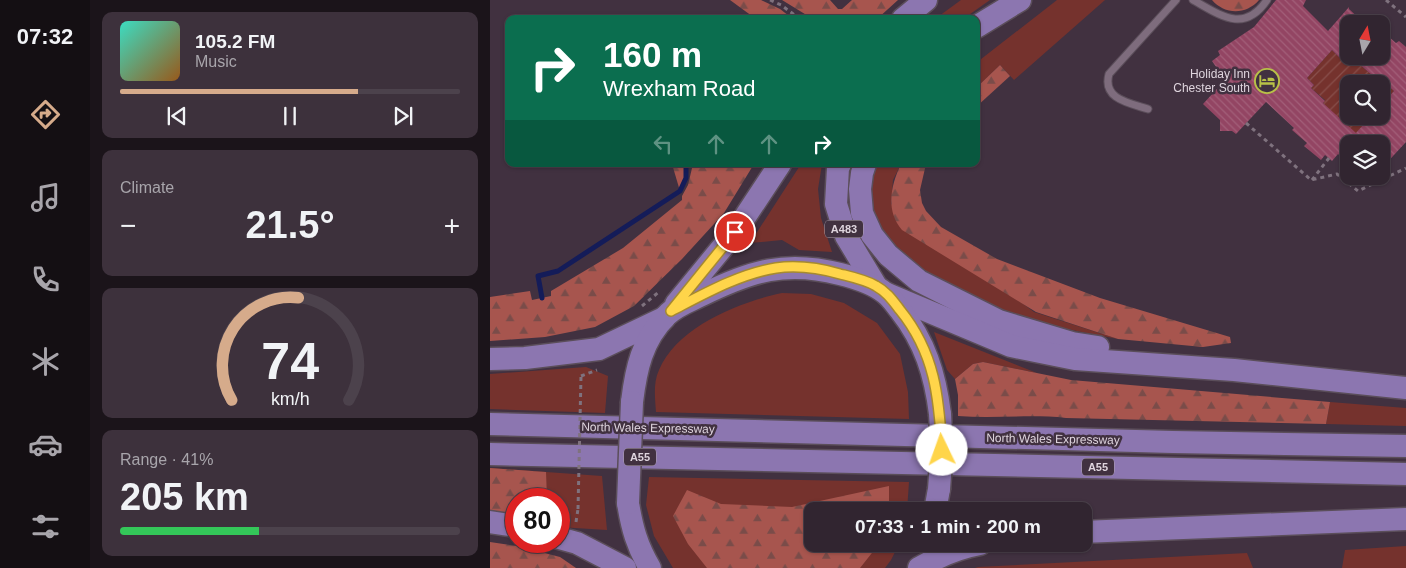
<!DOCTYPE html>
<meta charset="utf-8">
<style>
:root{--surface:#312530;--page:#3d313c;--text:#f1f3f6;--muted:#a8a5ab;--line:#4c424c;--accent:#d6ab8b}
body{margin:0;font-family:Arial,sans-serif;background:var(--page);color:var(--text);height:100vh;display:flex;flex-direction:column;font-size:19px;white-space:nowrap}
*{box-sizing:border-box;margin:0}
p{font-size:16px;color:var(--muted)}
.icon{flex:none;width:28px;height:28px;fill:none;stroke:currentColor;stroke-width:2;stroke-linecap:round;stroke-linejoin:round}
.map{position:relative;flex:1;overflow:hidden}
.sheet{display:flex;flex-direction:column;gap:12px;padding:12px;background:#1b141a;width:400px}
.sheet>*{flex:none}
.banner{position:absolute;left:15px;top:15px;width:475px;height:152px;border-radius:10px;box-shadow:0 1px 4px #0004,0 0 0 1px var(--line);background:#0b6e4f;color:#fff;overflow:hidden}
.needle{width:32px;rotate:10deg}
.tools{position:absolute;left:850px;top:15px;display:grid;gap:10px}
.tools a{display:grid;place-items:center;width:50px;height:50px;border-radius:10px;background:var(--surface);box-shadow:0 1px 4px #0004,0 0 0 1px var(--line);font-size:25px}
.speed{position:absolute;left:15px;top:488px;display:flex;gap:10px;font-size:25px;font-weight:700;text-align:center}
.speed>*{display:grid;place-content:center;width:65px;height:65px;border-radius:50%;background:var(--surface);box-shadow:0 1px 4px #0004,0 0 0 1px var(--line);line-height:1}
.speed .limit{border:8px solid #d22;background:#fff;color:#111}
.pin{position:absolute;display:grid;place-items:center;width:42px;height:42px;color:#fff;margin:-21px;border:2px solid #fff;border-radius:50%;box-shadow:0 1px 5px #0007}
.me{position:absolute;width:55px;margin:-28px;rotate:357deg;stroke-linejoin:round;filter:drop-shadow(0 0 4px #0008)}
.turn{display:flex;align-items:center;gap:18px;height:105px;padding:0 15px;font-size:22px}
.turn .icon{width:65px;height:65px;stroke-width:2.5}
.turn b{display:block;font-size:35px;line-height:42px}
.lanes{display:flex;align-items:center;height:48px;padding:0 15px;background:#0003;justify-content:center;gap:25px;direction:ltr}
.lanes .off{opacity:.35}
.big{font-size:38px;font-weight:700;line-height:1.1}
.sheet .tile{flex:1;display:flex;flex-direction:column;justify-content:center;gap:8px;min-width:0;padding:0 18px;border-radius:10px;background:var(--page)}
.sheet .dial{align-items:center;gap:0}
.dial svg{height:130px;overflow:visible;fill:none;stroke:var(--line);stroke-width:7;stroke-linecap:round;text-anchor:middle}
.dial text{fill:var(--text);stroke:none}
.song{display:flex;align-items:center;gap:15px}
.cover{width:60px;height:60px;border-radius:8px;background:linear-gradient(135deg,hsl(170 70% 55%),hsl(30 70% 35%))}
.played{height:5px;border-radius:2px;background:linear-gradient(90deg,var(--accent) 70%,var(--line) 70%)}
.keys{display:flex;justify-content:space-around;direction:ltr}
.heat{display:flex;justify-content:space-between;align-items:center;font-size:28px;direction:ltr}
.charge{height:8px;border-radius:4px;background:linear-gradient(90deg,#34c759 41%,var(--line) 0)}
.trip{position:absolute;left:314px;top:502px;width:288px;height:50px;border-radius:10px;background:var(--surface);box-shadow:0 1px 4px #0004,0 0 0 1px var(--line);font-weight:700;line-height:50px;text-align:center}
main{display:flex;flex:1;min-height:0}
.menu{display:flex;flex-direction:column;width:90px;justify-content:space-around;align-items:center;background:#140f13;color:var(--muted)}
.menu .icon{width:35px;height:35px}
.menu .on{color:var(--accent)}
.menu b{font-size:22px;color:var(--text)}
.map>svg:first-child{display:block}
</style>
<main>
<nav class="menu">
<b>07:32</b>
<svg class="icon on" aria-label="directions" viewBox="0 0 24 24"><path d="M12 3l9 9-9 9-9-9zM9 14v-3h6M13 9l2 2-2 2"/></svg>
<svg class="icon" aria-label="music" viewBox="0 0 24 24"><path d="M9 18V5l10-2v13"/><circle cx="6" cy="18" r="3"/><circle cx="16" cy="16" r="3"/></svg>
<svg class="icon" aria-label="phone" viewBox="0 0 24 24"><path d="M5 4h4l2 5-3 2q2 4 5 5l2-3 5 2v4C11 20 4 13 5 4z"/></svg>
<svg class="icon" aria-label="climate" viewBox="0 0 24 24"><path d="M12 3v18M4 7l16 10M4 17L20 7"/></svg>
<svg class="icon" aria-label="car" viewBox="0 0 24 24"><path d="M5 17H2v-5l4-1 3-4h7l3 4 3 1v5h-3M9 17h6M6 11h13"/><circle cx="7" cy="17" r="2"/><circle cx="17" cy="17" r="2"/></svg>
<svg class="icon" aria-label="filters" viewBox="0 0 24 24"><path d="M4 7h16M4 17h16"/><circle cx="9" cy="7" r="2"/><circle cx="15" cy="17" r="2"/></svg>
</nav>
<section class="sheet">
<div class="tile">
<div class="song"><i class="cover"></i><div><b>105.2 FM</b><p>Music</p></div></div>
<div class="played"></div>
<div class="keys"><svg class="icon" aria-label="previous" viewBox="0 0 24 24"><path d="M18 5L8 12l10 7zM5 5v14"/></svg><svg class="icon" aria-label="pause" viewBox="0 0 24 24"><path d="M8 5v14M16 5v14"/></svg><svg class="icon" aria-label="next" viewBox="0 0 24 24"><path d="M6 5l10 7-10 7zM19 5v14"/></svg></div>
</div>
<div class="tile"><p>Climate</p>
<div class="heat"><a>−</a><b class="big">21.5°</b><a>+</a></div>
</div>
<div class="tile dial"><svg viewBox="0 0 100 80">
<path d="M14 69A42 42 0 1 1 86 69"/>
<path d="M14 69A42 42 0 0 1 55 6" stroke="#d6ab8b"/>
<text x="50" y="56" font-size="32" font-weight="700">74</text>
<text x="50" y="72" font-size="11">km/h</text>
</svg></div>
<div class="tile"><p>Range · 41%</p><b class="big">205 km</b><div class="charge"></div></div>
</section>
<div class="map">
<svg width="916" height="568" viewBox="0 0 916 568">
<defs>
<pattern id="forest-firs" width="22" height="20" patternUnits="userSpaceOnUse" patternTransform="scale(1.25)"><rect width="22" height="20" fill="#a7554e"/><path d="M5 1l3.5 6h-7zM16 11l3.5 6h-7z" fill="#7a4c49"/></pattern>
<pattern id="garden-furrows" width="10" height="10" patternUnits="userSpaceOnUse" patternTransform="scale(1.25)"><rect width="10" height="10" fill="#75322d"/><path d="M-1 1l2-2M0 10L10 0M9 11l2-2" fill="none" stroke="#884f4b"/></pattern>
<pattern id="building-back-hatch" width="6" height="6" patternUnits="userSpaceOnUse" patternTransform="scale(1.25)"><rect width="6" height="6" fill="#934563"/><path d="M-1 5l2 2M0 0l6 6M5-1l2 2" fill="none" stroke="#a25f79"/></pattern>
</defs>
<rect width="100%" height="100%" fill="#413140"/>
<g fill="#75322d">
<polygon points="471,0 500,0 473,19 445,19"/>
<polygon points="567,0 615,0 524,80 510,65 486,88 486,63"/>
<polygon points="311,164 332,164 328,189 331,218 342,252 309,250 292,240 260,243"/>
<path d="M 384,164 L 411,164 L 403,180 L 401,204 L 544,312 L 628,339 C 589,332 550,324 513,311 C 495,305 478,294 462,285 C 434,271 405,255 388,227 C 377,208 380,184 384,164 Z"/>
<path d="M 292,293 L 321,294 L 354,303 L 387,323 L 410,354 L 418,392 L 419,419 L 166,412 C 165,398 163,383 169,370 C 187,327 249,302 292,293 Z"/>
<polygon points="444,332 547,373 493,362 483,364 465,379 457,370"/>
<polygon points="96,367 118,376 115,413 0,409 0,374"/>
<polygon points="840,402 916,408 916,426 836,424"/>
<polygon points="0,468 112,476 117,530 69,527 69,499 26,499"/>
<polygon points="159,477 419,482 417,511 322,511 322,544 409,544 401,560 395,568 183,568 164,536 156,505"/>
<polygon points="916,546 916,568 852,568 855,550"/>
<polygon points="757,553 763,568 485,568 488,567"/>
</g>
<g fill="url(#forest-firs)">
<polygon points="240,0 271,0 290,9 303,19 266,19"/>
<polygon points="292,0 340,0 348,9 352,9 362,0 408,0 387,19 323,19"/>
<path d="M 722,0 L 769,0 C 756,15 735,15 722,0 Z"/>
<polygon points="510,65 520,76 486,107 486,88"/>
<polygon points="182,164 196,164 196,178 190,191"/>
<polygon points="203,164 264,164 234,213 192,259 144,306 105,327 55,337 0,341 0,297 40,291 42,300 61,296 61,291 133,248 192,200 192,196 198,185"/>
<path d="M 411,164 L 436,164 L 430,190 L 432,203 L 436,211 L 451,227 L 507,259 L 610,298 L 740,337 L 741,343 L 713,347 L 628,339 L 546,312 L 412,230 C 395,210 401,185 411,164 Z"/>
<path d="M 493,362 L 581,380 L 840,402 L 836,424 L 576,418 C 540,414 504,419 468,416 L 468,395 L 465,379 L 483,364 Z"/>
<polygon points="0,468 56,472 57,499 26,499 26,520 0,516"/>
<polygon points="399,486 399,511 322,511 322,544 389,544 370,568 217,568 198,544 183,516 197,490 231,504 302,507"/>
<polygon points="0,542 27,546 70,557 86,568 0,568"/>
</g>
<polygon fill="url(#garden-furrows)" points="842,50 849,57 852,54 866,66 869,64 883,76 885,74 904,91 891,105 891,84 859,84 859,116 881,116 864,136 833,103 835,100 821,88 824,85 817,78"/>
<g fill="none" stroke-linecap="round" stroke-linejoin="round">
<polyline stroke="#141c59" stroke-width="5" points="52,298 48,276 68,271 190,191 196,178 196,164"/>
</g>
<polygon fill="url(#building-back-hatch)" points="786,0 816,0 813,6 838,31 859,7 859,9 875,24 859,24 859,60 852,54 849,57 842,50 817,78 824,85 821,88 835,101 833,103 866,133 881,116 891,116 891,105 904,91 885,74 883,76 860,56 891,56 891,30 906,43 909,41 916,47 916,142 891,169 891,144 859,144 859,164 848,154 842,161 835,155 831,160 814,146 817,143 802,130 804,128 776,102 746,134 742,131 730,131 730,120 713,104 735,80 722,61 730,55 728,51 764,27"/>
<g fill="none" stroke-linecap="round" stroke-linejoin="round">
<defs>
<g id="service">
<path d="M 703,0 C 730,15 754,34 777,0"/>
<path d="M 658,109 C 639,103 612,99 619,74 L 686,0"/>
</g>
<g id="trunk">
<polyline points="413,19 436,0"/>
<polyline points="486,27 530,0"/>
<polyline points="350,164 348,168 346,204 356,236 386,286"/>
<polyline points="375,164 372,173 370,189 372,213 382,235 398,255 429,281 509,321 582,343 608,347"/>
<polyline points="397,294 521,346 585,359 744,370 916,388"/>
<polyline points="186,304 245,232 290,164"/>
<polyline points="0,359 35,358 109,349 174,318"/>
<path d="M 142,402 C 146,369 152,340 176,316 C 185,306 200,301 212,295 C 261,271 296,260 350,274 C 366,278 383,283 395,293 C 401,297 405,304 410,310 C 435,342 445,374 450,414"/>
<polyline points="0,424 683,442 916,446"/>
<polyline points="0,454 916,474"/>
<path d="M 138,503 C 142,528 147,546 160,568"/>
<polyline points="445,511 449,489"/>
<polyline points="0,522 26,526"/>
<polyline points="592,532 916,519"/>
<polyline points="69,538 87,543 135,568"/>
<path d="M 429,568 C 449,556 468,548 490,544"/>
</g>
</defs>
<use href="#service" stroke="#5b4e5a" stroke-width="9"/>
<use href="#trunk" stroke="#5b4e5a" stroke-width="25"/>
<g stroke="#7f727e" stroke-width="3" stroke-dasharray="4 4" stroke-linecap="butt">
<polyline points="280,0 291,5 310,19"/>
<polyline points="896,0 916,17"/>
<polyline points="756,123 821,180 847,174 868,191 916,168"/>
<polyline points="822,180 839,158"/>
<polyline points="152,306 170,291"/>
<polyline points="91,376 107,370"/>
<polyline points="86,522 88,509"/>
</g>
<use href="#service" stroke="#7e6c7d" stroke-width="7"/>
<use href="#trunk" stroke="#8c76b0" stroke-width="22"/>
<defs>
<g id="trunk-bridge">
<polyline points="449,489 452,450 450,414"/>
<polyline points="138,503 142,402"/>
</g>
</defs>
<use href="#trunk-bridge" stroke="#5b4e5a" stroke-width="25" stroke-linecap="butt"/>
<polyline stroke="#7f727e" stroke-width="3" stroke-dasharray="4 4" stroke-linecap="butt" points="88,509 91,376"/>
<use href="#trunk-bridge" stroke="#8c76b0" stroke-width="22"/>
</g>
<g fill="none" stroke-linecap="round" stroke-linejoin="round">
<defs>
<path id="route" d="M 245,232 L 181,311 C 214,294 249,274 286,268 C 308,265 329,268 350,274 C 362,277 376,280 386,286 C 397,292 403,301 410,310 C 445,353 449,397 452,450"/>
</defs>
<use href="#route" stroke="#a68a30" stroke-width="12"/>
<use href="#route" stroke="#ffd54a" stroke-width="9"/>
</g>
<defs>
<symbol id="hotel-ring" viewBox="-11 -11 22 22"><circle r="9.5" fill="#413140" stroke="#b8c147" stroke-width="1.5"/><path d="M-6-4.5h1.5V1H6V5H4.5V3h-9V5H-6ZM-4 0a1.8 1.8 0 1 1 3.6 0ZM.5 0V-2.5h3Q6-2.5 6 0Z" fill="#b8c147"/></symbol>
</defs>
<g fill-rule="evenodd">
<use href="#hotel-ring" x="763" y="67" width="28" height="28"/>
</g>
<g text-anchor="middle" stroke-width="5" stroke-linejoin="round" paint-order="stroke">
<g fill="#413140" stroke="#b0a4af" stroke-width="1">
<rect x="335" y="220.5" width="38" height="17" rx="4"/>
<rect x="134" y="448.5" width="32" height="17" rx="4"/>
<rect x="592" y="458.5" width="32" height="17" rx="4"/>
</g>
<g font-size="11" font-weight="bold" fill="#dfd5de">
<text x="354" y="233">A483</text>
<text x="150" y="461">A55</text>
<text x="608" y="471">A55</text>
</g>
<g font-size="12" fill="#dfd5de" stroke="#413140" text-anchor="end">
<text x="760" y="78">Holiday Inn<tspan x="760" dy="14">Chester South</tspan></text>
</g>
<g font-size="12" fill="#dfd5de" stroke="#413140">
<text transform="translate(158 428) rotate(1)" y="4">North Wales Expressway</text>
<text transform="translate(563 439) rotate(1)" y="4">North Wales Expressway</text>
</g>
</g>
</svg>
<div class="tools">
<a><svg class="needle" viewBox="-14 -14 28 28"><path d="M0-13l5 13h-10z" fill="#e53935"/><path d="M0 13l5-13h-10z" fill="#a8a5ab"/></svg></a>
<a><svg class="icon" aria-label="search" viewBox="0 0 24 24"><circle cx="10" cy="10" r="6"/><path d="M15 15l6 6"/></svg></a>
<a><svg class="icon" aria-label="layers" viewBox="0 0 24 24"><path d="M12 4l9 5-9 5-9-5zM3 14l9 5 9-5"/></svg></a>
</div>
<div class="speed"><div class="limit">80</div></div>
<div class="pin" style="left:245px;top:232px;background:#d93025"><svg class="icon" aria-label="arrive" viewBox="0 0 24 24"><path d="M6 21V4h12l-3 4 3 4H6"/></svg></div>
<svg class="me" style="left:452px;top:450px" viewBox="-20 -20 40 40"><circle r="19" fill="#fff"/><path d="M0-13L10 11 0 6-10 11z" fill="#ffd54a"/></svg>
<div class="trip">07:33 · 1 min · 200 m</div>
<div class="banner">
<div class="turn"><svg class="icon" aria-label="right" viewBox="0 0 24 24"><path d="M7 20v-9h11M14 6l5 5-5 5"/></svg><div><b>160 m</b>Wrexham Road</div></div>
<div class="lanes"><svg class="icon off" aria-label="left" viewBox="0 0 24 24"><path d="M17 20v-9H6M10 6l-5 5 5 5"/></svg><svg class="icon off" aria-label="ahead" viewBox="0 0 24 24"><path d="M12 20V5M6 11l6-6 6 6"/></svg><svg class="icon off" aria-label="ahead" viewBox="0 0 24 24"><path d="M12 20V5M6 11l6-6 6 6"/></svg><svg class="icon" aria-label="right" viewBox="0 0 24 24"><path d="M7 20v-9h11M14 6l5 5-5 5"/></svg></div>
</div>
</div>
</main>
